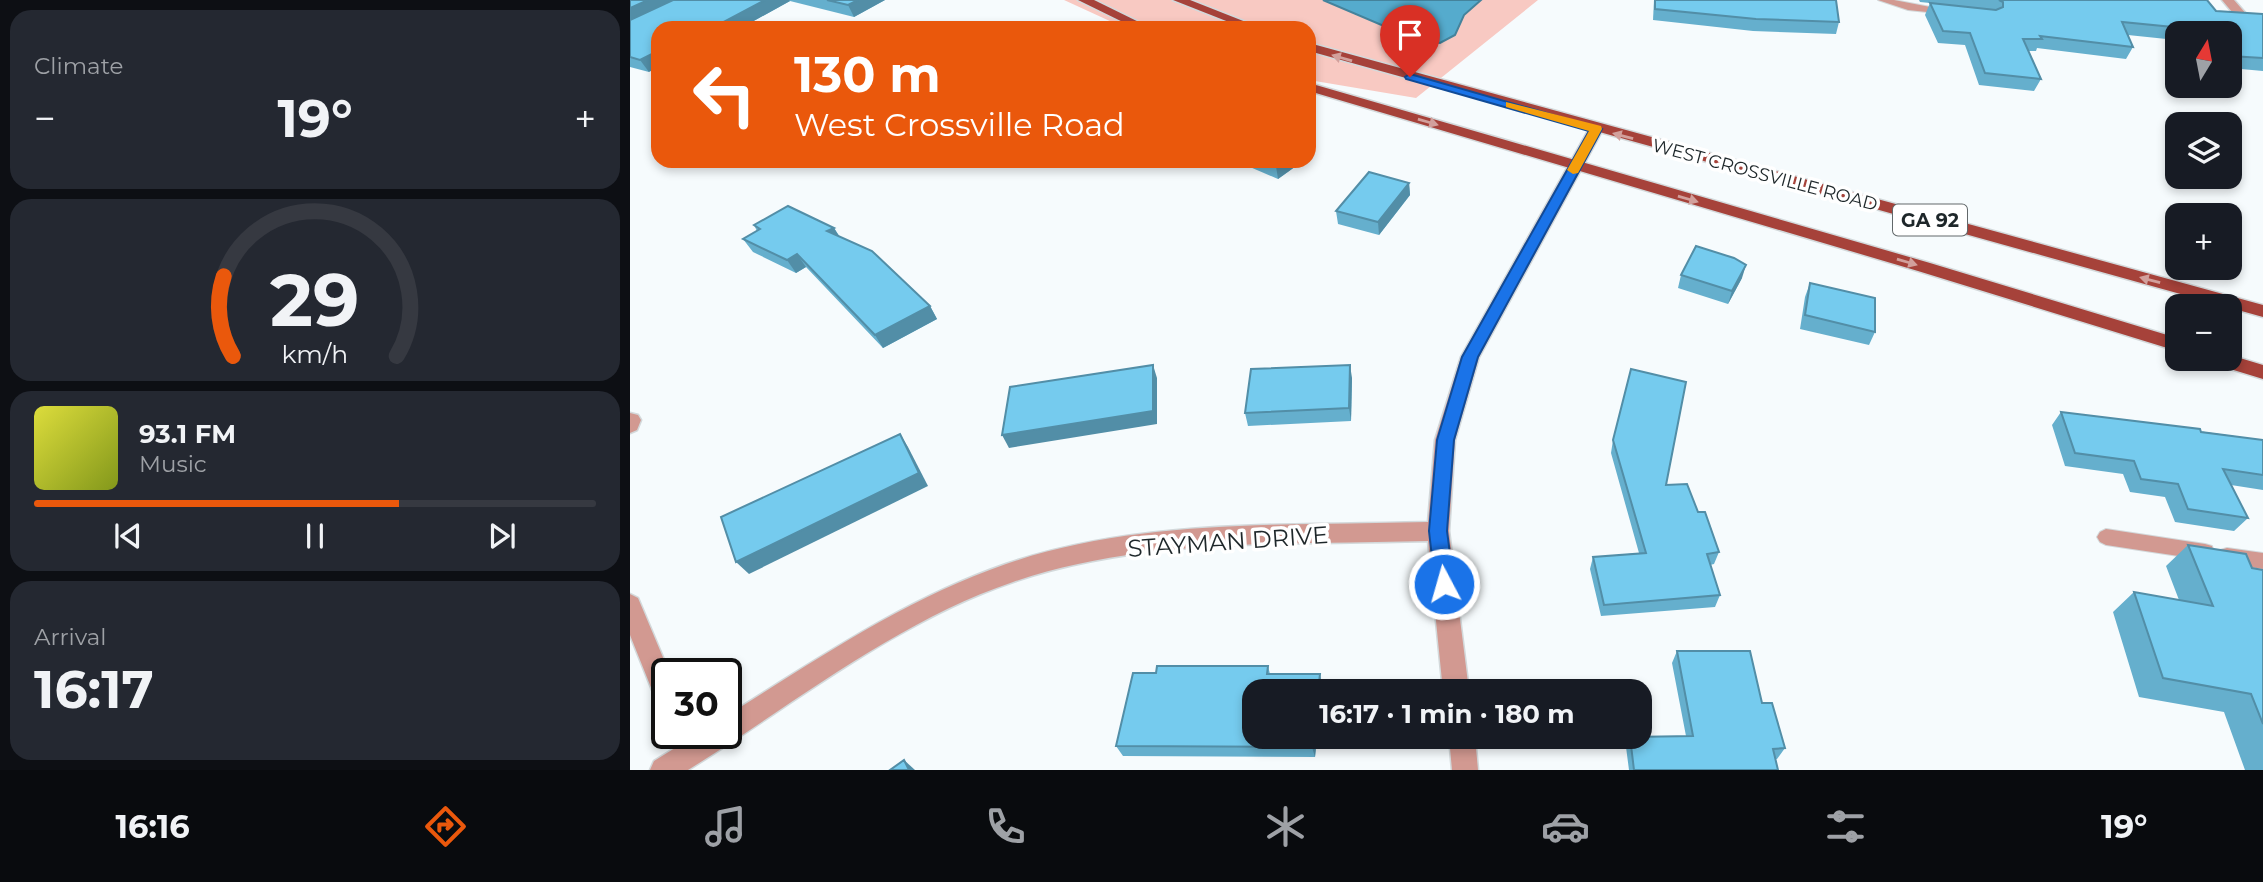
<!DOCTYPE html>
<meta charset="utf-8">
<style>
:root{--surface:#171b24;--page:#242831;--text:#f1f3f6;--muted:#9ea1a6;--line:#363941;--accent:#ea580c}
body{margin:0;font-family:Montserrat,sans-serif;background:var(--page);color:var(--text);height:100vh;display:flex;flex-direction:column;font-size:26px;white-space:nowrap}
*{box-sizing:border-box;margin:0}
p{font-size:23px;color:var(--muted)}
.icon{flex:none;width:38px;height:38px;fill:none;stroke:currentColor;stroke-width:2;stroke-linecap:round;stroke-linejoin:round}
.map{position:relative;flex:1;overflow:hidden}
.panel{display:flex;flex-direction:column;gap:10px;padding:10px;background:#0d0f14;width:630px}
.panel>*{flex:none}
.top-card{position:absolute;left:21px;top:21px;width:665px;height:147px;border-radius:21px;box-shadow:0 4px 10px #0003;background:#ea580c;color:#fff;overflow:hidden}
.needle{width:46px;rotate:10deg}
.buttons{position:absolute;left:1535px;top:21px;display:grid;gap:14px}
.buttons a{display:grid;place-items:center;width:77px;height:77px;border-radius:14px;background:var(--surface);box-shadow:0 4px 10px #0003;font-size:35px}
.speed{position:absolute;left:21px;top:658px;display:flex;gap:14px;font-size:35px;font-weight:700;text-align:center}
.speed>*{display:grid;place-content:center;width:91px;height:91px;border-radius:50%;background:var(--surface);box-shadow:0 4px 10px #0003;line-height:1}
.speed .limit{border:4px solid #111;border-radius:10px;background:#fff;color:#111}
.pin{position:absolute;display:grid;place-items:center;width:60px;height:60px;color:#fff;margin:-72px -30px;border-radius:50% 50% 50% 0;rotate:-45deg;box-shadow:0 0 7px #0007}
.pin .icon{rotate:45deg}
.me{position:absolute;width:77px;margin:-38px;rotate:354deg;stroke-linejoin:round;filter:drop-shadow(0 0 5px #0008)}
.turn{display:flex;align-items:center;gap:24px;height:147px;padding:0 28px;font-size:32px}
.turn .icon{width:91px;height:91px;stroke-width:2.5}
.turn b{display:block;font-size:49px;line-height:60px}
.big{font-size:52px;font-weight:700;line-height:1.1}
.panel .card{flex:1;display:flex;flex-direction:column;justify-content:center;gap:10px;min-width:0;padding:0 24px;border-radius:21px;background:var(--page)}
.panel .dial{align-items:center;gap:0}
.dial svg{height:182px;overflow:visible;fill:none;stroke:var(--line);stroke-width:7;stroke-linecap:round;text-anchor:middle}
.dial text{fill:var(--text);stroke:none}
.song{display:flex;align-items:center;gap:21px}
.cover{width:84px;height:84px;border-radius:10px;background:linear-gradient(135deg,hsl(60 70% 55%),hsl(70 70% 35%))}
.played{height:7px;border-radius:4px;background:linear-gradient(90deg,var(--accent) 65%,var(--line) 65%)}
.keys{display:flex;justify-content:space-around;direction:ltr}
.heat{display:flex;justify-content:space-between;align-items:center;font-size:38px;direction:ltr}
.trip{position:absolute;left:612px;top:679px;width:410px;height:70px;border-radius:21px;background:var(--surface);box-shadow:0 4px 10px #0003;font-weight:700;line-height:70px;text-align:center}
.dock{display:flex;height:112px;justify-content:space-around;align-items:center;background:#090b0e;color:var(--muted)}
.dock .icon{width:49px;height:49px}
.dock .current{color:var(--accent)}
.dock b{font-size:32px;color:var(--text)}
main{display:flex;flex:1;min-height:0}
.map>svg:first-child{display:block}
</style>
<main>
<section class="panel">
<div class="card"><p>Climate</p>
<div class="heat"><a>−</a><b class="big">19°</b><a>+</a></div>
</div>
<div class="card dial"><svg viewBox="0 0 100 80">
<path d="M14 69A42 42 0 1 1 86 69"/>
<path d="M14 69A42 42 0 0 1 10 34" stroke="#ea580c"/>
<text x="50" y="56" font-size="32" font-weight="700">29</text>
<text x="50" y="72" font-size="11">km/h</text>
</svg></div>
<div class="card">
<div class="song"><i class="cover"></i><div><b>93.1 FM</b><p>Music</p></div></div>
<div class="played"></div>
<div class="keys"><svg class="icon" aria-label="previous" viewBox="0 0 24 24"><path d="M18 5L8 12l10 7zM5 5v14"/></svg><svg class="icon" aria-label="pause" viewBox="0 0 24 24"><path d="M8 5v14M16 5v14"/></svg><svg class="icon" aria-label="next" viewBox="0 0 24 24"><path d="M6 5l10 7-10 7zM19 5v14"/></svg></div>
</div>
<div class="card"><p>Arrival</p><b class="big">16:17</b></div>
</section>
<div class="map">
<svg width="1633" height="770" viewBox="0 0 1633 770">
<rect width="100%" height="100%" fill="#f6fbfd"/>
<polygon fill="#f8c9c2" points="434,0 908,0 786,98 679,80 679,28 495,28"/>
<polygon fill="#55abcd" stroke="#44839c" stroke-width="2" points="693,0 851,0 834,15 825,35 810,43 789,41"/>
<g fill="none" stroke-linecap="round" stroke-linejoin="round">
<defs>
<g id="service">
<polygon points="1248,0 1264,0 1321,11 1316,14 1278,10"/>
<polygon points="1476,529 1575,544 1582,546 1584,552 1582,558 1575,560 1476,545 1470,542 1467,537 1470,532"/>
<polygon points="1597,548 1633,553 1633,569 1590,562 1588,556 1590,550"/>
</g>
<g id="minor">
<polygon points="1592,0 1604,0 1618,16 1616,19 1608,19"/>
<path d="M 966,125 L 973,129 L 849,357 L 825,440 L 819,531 L 839,691 L 813,691 L 798,541 C 661,545 514,537 383,582 C 267,621 161,706 58,770 L 20,770 L 24,761 L 45,748 L 39,733 L 96,733 L 96,716 C 186,660 275,599 376,564 C 509,518 659,526 798,522 L 805,440 L 831,357 L 959,129 Z"/>
<polygon points="0,413 8,415 11,420 7,430 0,433"/>
<polygon points="0,594 8,598 40,674 37,674 37,708 28,705 0,635"/>
<polygon points="819,737 845,737 848,770 822,770"/>
</g>
<g id="primary">
<polygon points="448,0 464,0 521,28 505,28"/>
<polygon points="543,0 560,0 631,28 614,28"/>
<polygon points="679,43 1633,305 1633,317 679,51"/>
<polygon points="679,83 1300,263 1547,338 1547,351 1288,271 679,91"/>
<polygon points="1600,355 1633,365 1633,379 1584,364 1582,359 1600,359"/>
</g>
</defs>
<use href="#service" stroke="#d3d9db" stroke-width="2"/>
<use href="#minor" stroke="#d3d9db" stroke-width="3"/>
<use href="#primary" stroke="#d3d9db" stroke-width="3"/>
<use href="#service" fill="#d29991" fill-rule="evenodd"/>
<use href="#minor" fill="#d29991" fill-rule="evenodd"/>
<use href="#primary" fill="#a6423a" fill-rule="evenodd"/>
</g>
<g fill="#65afcd">
<polygon points="0,0 255,0 224,17 160,1 111,28 28,28 19,72 0,67"/>
<polygon points="1024,0 1206,0 1209,22 1206,34 1123,31 1023,20"/>
<polygon points="1289,0 1577,0 1586,11 1633,14 1633,71 1600,68 1600,33 1547,33 1547,41 1546,40 1498,35 1503,47 1496,59 1407,48 1406,51 1398,51 1411,79 1404,91 1349,85 1335,45 1308,43 1295,15 1300,3 1290,2"/>
<polygon points="546,161 568,161 562,166"/>
<polygon points="606,161 673,161 648,179"/>
<polygon points="779,183 780,195 749,235 708,224 706,211"/>
<polygon points="124,225 204,228 210,237 300,306 307,319 253,348 176,267 166,273 123,252 113,239 127,231"/>
<polygon points="1051,275 1112,278 1098,304 1048,288"/>
<polygon points="1180,283 1245,332 1239,345 1170,329 1175,297"/>
<polygon points="722,378 721,421 618,426 615,413"/>
<polygon points="1431,412 1633,440 1633,490 1601,485 1618,518 1604,531 1545,522 1535,497 1500,492 1493,474 1435,466 1422,425"/>
<polygon points="983,440 1068,512 1089,552 1084,564 1080,565 1090,595 1085,607 971,616 960,569 963,557 1009,553 981,453"/>
<polygon points="1558,545 1622,568 1633,570 1633,770 1615,770 1594,712 1509,697 1483,612 1504,592 1549,600 1536,566"/>
<polygon points="1047,651 1132,703 1155,748 1147,759 1145,759 1148,770 999,770 996,747 999,737 1056,736 1042,663"/>
<polygon points="638,666 640,674 692,685 625,737 687,737 685,757 493,756 486,746 526,673"/>
</g>
<g fill="#528ea7">
<polygon points="18,0 50,0 0,23 0,8"/>
<polygon points="135,0 159,0 160,1 111,28 93,28 90,24"/>
<polygon points="228,0 255,0 224,17 218,5"/>
<polygon points="85,23 88,28 74,28"/>
<polygon points="28,51 28,67 19,72 10,60"/>
<polygon points="680,141 682,154 679,156 679,142"/>
<polygon points="560,161 568,161 562,166"/>
<polygon points="654,161 673,161 648,179 646,166"/>
<polygon points="779,183 780,195 749,235 748,222"/>
<polygon points="204,228 212,241 197,231"/>
<polygon points="167,254 176,267 166,273 157,260"/>
<polygon points="1116,265 1112,278 1098,304 1102,291"/>
<polygon points="300,306 307,319 253,348 245,335"/>
<polygon points="523,365 527,378 527,424 379,448 372,435"/>
<polygon points="720,365 722,378 721,421 719,408"/>
<polygon points="270,434 278,447 298,486 119,574 106,562"/>
<polygon points="690,674 692,685 691,691 688,691"/>
<polygon points="683,737 687,737 685,757 682,747"/>
<polygon points="274,760 285,770 279,770"/>
</g>
<g fill="#75cbee" stroke="#528ea7" stroke-width="2">
<polygon points="0,0 18,0 0,8"/>
<polygon points="43,0 135,0 90,24 85,23 74,28 28,28 28,51 10,60 0,57 0,20"/>
<polygon points="197,0 228,0 218,5"/>
<polygon points="1025,0 1206,0 1209,22 1126,19 1025,9"/>
<polygon points="1369,0 1577,0 1586,11 1633,14 1633,58 1600,56 1600,33 1557,33 1553,28 1492,22 1503,47 1410,36 1412,39 1393,39 1411,79 1355,73 1340,33 1313,31 1300,3 1366,10 1373,7 1373,2"/>
<polygon points="308,25 314,28 300,28"/>
<polygon points="633,161 654,161 646,166"/>
<polygon points="739,172 779,183 748,222 706,211"/>
<polygon points="158,206 204,228 197,231 242,251 300,306 245,335 167,254 157,260 113,239 130,229 124,225"/>
<polygon points="1066,246 1104,258 1116,265 1102,291 1051,275"/>
<polygon points="1180,283 1245,298 1245,332 1175,315"/>
<polygon points="523,365 523,411 372,435 380,387"/>
<polygon points="720,365 719,408 615,413 621,369"/>
<polygon points="1001,369 1056,382 1036,485 1057,484 1068,512 1075,512 1089,552 1077,554 1090,595 974,605 963,557 1016,553 983,440"/>
<polygon points="1431,412 1570,429 1571,432 1633,440 1633,475 1593,469 1618,518 1558,509 1548,484 1511,479 1504,461 1445,453"/>
<polygon points="270,434 289,473 106,562 91,517"/>
<polygon points="1558,545 1616,554 1622,568 1633,570 1633,724 1621,694 1533,678 1504,592 1583,606"/>
<polygon points="1047,651 1120,651 1132,703 1142,703 1155,748 1143,749 1148,770 1004,770 1000,737 1063,736"/>
<polygon points="527,666 638,666 637,674 690,674 688,691 625,691 625,737 683,737 682,747 486,746 503,673 526,673"/>
<polygon points="274,760 279,770 260,770"/>
</g>
<defs><path id="oneway-solid" d="M-6-.8H1V-3.2L6.5 0L1 3.2V.8H-6Z" transform="scale(1.75)"/></defs>
<g fill="#d2a09c">
<use href="#oneway-solid" transform="translate(712 58) rotate(-164)"/>
<use href="#oneway-solid" transform="translate(798 122) rotate(16)"/>
<use href="#oneway-solid" transform="translate(993 136) rotate(-165)"/>
<use href="#oneway-solid" transform="translate(1058 199) rotate(16)"/>
<use href="#oneway-solid" transform="translate(1277 262) rotate(16)"/>
<use href="#oneway-solid" transform="translate(1520 280) rotate(-165)"/>
</g>
<polygon fill="#1a73e8" stroke="#114b97" stroke-width="2" points="780,74 972,129 848,357 824,440 817,531 824,584 821,590 814,593 807,590 805,584 799,531 807,440 832,357 959,131 776,79 775,77"/>
<polygon fill="#f59e0b" points="876,102 971,126 972,129 948,173 943,174 937,170 959,131 876,107"/>
<g text-anchor="middle" stroke-width="7" stroke-linejoin="round" paint-order="stroke">
<g font-size="18" fill="#1e272a" stroke="#fff">
<text transform="translate(1135 175) rotate(15)" y="6">WEST CROSSVILLE ROAD</text>
</g>
<rect fill="#fff" stroke="#62686a" stroke-width="2" x="1263" y="204.5" width="74" height="31" rx="5"/>
<g font-size="19" font-weight="bold" fill="#1e272a">
<text x="1300" y="227">GA 92</text>
</g>
<g font-size="24" fill="#1e272a" stroke="#fff">
<text transform="translate(598 542) rotate(-4)" y="8">STAYMAN DRIVE</text>
</g>
</g>
</svg>
<div class="buttons">
<a><svg class="needle" viewBox="-14 -14 28 28"><path d="M0-13l5 13h-10z" fill="#e53935"/><path d="M0 13l5-13h-10z" fill="#9ea1a6"/></svg></a>
<a><svg class="icon" aria-label="layers" viewBox="0 0 24 24"><path d="M12 4l9 5-9 5-9-5zM3 14l9 5 9-5"/></svg></a>
<a>+</a>
<a>−</a>
</div>
<div class="speed"><div class="limit">30</div></div>
<div class="pin" style="left:780px;top:77px;background:#d93025"><svg class="icon" aria-label="arrive" viewBox="0 0 24 24"><path d="M6 21V4h12l-3 4 3 4H6"/></svg></div>
<svg class="me" style="left:814px;top:584px" viewBox="-20 -20 40 40"><circle r="17" fill="#1a73e8" stroke="#fff" stroke-width="3"/><path d="M0-11L8 9 0 5-8 9z" fill="#fff"/></svg>
<div class="trip">16:17 · 1 min · 180 m</div>
<div class="top-card">
<div class="turn"><svg class="icon" aria-label="left" viewBox="0 0 24 24"><path d="M17 20v-9H6M10 6l-5 5 5 5"/></svg><div><b>130 m</b>West Crossville Road</div></div>
</div>
</div>
</main>
<nav class="dock">
<b>16:16</b>
<svg class="icon current" aria-label="directions" viewBox="0 0 24 24"><path d="M12 3l9 9-9 9-9-9zM9 14v-3h6M13 9l2 2-2 2"/></svg>
<svg class="icon" aria-label="music" viewBox="0 0 24 24"><path d="M9 18V5l10-2v13"/><circle cx="6" cy="18" r="3"/><circle cx="16" cy="16" r="3"/></svg>
<svg class="icon" aria-label="phone" viewBox="0 0 24 24"><path d="M5 4h4l2 5-3 2q2 4 5 5l2-3 5 2v4C11 20 4 13 5 4z"/></svg>
<svg class="icon" aria-label="climate" viewBox="0 0 24 24"><path d="M12 3v18M4 7l16 10M4 17L20 7"/></svg>
<svg class="icon" aria-label="car" viewBox="0 0 24 24"><path d="M5 17H2v-5l4-1 3-4h7l3 4 3 1v5h-3M9 17h6M6 11h13"/><circle cx="7" cy="17" r="2"/><circle cx="17" cy="17" r="2"/></svg>
<svg class="icon" aria-label="filters" viewBox="0 0 24 24"><path d="M4 7h16M4 17h16"/><circle cx="9" cy="7" r="2"/><circle cx="15" cy="17" r="2"/></svg>
<b>19°</b>
</nav>
